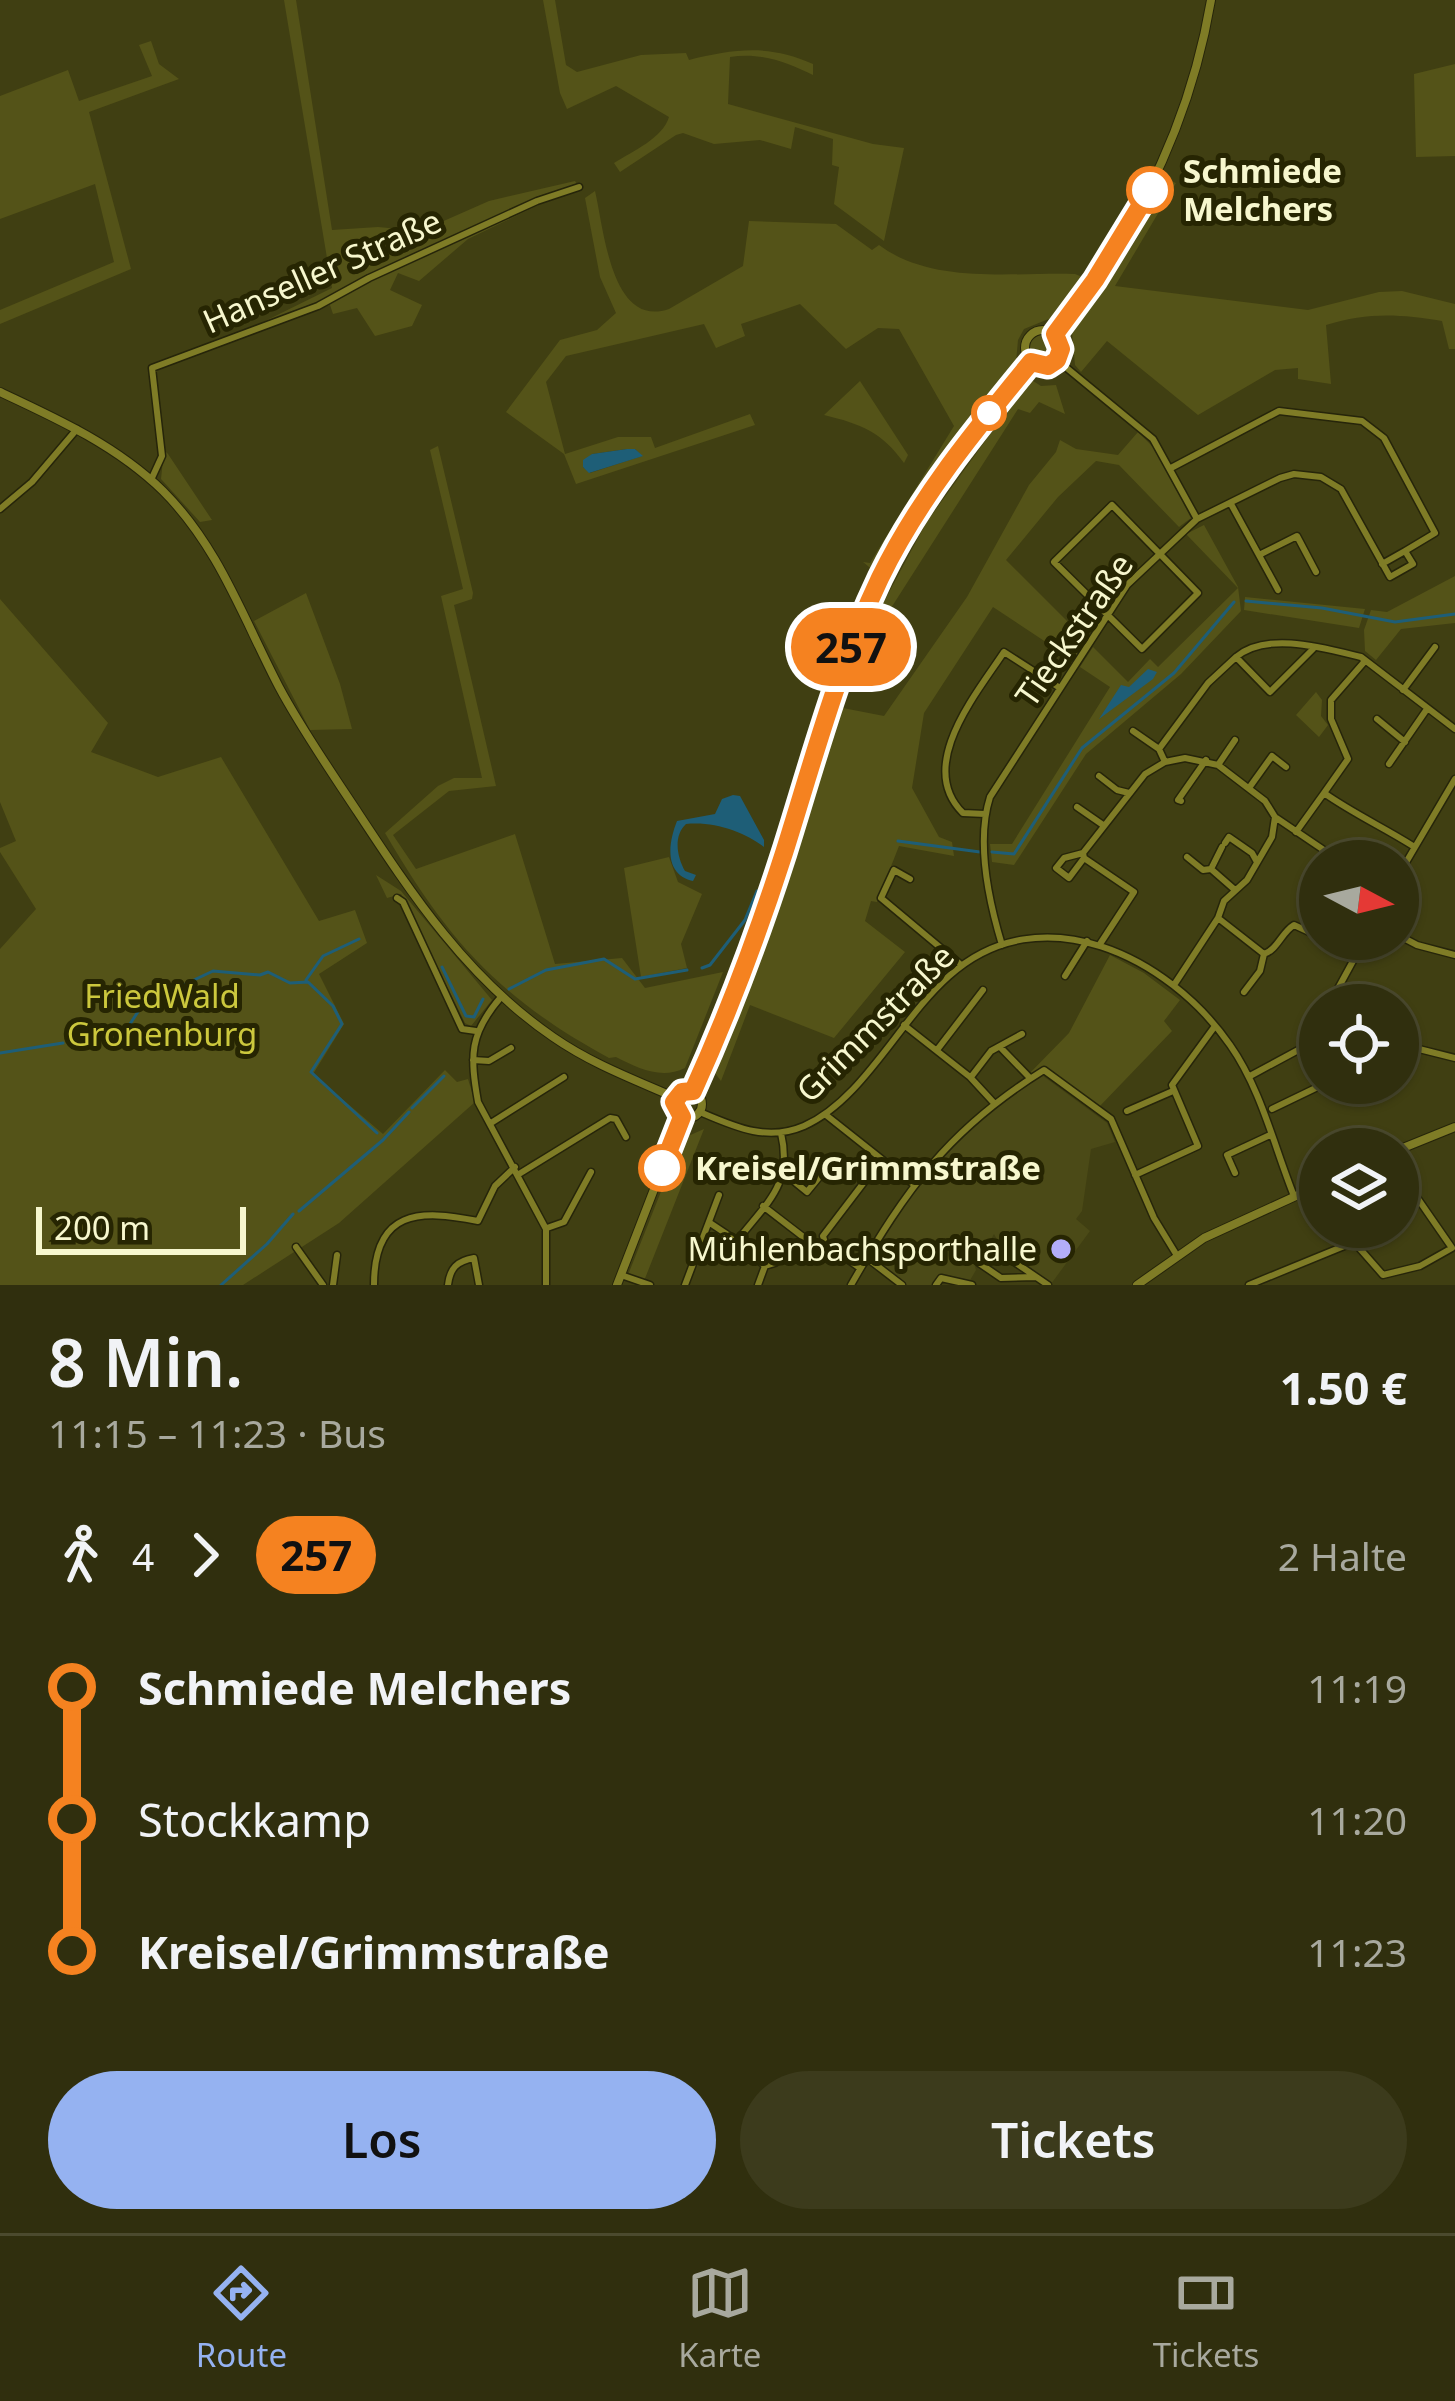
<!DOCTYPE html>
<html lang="de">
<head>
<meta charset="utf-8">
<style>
	:root { --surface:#302f0e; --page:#3c3b1c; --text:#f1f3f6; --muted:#a8a99e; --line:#4b4a2e; --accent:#95b2f1 }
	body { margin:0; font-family:"Noto Sans",sans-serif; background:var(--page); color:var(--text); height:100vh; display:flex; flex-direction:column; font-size:45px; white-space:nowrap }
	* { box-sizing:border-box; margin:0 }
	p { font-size:39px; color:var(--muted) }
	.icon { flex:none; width:66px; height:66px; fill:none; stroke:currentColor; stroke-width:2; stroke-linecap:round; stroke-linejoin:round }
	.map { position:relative; height:1285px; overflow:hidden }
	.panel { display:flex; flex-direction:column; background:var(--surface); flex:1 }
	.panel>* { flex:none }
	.badge { padding:0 24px; border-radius:39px; font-size:42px; line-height:78px }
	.needle { width:78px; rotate:97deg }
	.buttons { position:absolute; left:1299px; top:840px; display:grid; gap:24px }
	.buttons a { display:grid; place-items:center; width:120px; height:120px; border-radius:50%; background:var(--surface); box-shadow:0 3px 9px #0004,0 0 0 3px var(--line); font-size:60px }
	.scale { position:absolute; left:36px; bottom:30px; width:210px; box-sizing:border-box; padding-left:12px; border:6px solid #f7f7ce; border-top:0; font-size:33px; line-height:42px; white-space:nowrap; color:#f7f7ce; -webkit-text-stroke:9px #262502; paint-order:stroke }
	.map>.badge { position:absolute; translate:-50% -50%; box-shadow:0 0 0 6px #fff }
	.legs { display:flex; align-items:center; gap:18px; height:132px; padding:0 48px; font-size:39px }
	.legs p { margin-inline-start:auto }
	.summary { display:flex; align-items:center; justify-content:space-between; height:204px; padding:0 48px }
	h1 { font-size:66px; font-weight:600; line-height:90px }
	.action { display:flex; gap:24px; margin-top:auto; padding:24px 48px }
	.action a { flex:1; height:138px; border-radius:72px; background:var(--accent); color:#111; font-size:48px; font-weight:600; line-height:138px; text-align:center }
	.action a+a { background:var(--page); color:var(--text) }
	ul { padding:0 48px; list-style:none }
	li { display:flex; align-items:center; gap:42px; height:132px; font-size:45px }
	li i { display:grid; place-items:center; width:18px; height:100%; margin:0 15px; background:currentColor }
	li i::after { content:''; width:30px; height:30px; margin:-15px; border:9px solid; border-radius:50%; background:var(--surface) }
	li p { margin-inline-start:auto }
	li:first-child i { background:linear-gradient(#0000 50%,currentColor 0) }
	li:last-child i { background:linear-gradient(currentColor 50%,#0000 0) }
	.dock { display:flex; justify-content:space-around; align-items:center; height:168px; border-top:3px solid var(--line); background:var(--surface); font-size:33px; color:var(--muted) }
	.dock a { display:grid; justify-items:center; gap:6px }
	.dock .on { color:var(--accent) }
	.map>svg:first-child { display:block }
</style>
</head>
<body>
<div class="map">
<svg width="1455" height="1285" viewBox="0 0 1455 1285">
	<rect width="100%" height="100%" fill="#403f12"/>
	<path fill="#4b4a17" d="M1043,1076L1107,1123L1115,1142L1091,1149L1082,1211L1076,1219L1090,1231L1051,1284L1001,1247L994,1234L989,1243L981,1244L973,1260L976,1270L969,1282L940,1276L933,1285H906L871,1257L916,1186L951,1147L996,1106Z"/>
	<path fill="#545318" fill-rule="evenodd" d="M284,0H296L332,230L378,227L421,231L489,201L575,181L578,186L468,239L419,281L398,273L390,290L422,305L412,326L375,336L357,308L333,314L330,305L263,330L259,324L332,288Z
		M543,0H555L566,65L577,72L641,55L686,53L689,60C734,49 769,44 813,64V75C787,62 760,52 730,57L728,104L873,144L904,148L884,241L834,204L839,167L832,165L833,139L795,127L791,149L760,140L714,144L683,133L676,135L620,172L614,163C633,151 663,138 669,117L616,86L567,109L560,93Z
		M151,41L159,64L179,79L89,112L131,269L0,324V310L114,262L95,184L0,219V96L68,70L79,101L152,76L139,45Z
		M1455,64V156L1416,157L1414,74Z
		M1168,180L1176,183L1115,286L1308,310L1379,292L1402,291L1455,304V349H1449L1442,321C1400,314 1367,312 1326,325L1331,384L1298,379V368L1275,370L1198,415L1107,341L1081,372L1075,365L1072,332L1137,238Z
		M595,191C604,229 611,329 669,309L743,266L749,221L836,224L872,250L879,245C933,285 1011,272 1075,274L1085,278L1056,316L1024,329L1018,340L1016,362L949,453L874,571L863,562L870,563L954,426L899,329L878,328L846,349L800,304L741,324L745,336L716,348L704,324L566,356L546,382L565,454L618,437H651L655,448L750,414L755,425L576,484L564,454L506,412L560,340L597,330L616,313L600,277L585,198ZM627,449H635L642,456L590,473L583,467L592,454Z
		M1029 348a14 14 0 1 1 28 0a14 14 0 1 1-28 0Z
		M1030,379L1041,386L1056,385L1065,414L1039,402L1030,413L1018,409L877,630L870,628L926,523Z
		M860,381L908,455L904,463C882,432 861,424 824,415Z
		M1138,432L1154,448L1191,518L1179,527L1119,465L1096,461L1058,497L1006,560L1086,640L1073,660L993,607L924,713L912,788L939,837L952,842L954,856L899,846L877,902L871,901L865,921L905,952L834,1038L750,1005L721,1081L715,1073L718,1062L843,708L884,716L967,597L1029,485L1056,452L1060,440L1076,449L1118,455Z
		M438,446L473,593L472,599L454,605L496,786L449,791L393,835L416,869L515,834L555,964L622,958L645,988L723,972L685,1068C661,1080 638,1068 616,1057L609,1058C499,998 448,941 385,833L438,786L454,778H482L441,596L463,589L430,450Z
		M164,450L168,454L212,520L200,522L161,479Z
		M1204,525L1238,587L1241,611L1181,674L1086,754L1014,865L992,862L990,844H1012L1110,687L1080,667L1093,647L1128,682L1150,659L1158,667L1238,588L1186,534Z
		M1455,576V623L1401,629L1376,660L1365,651L1364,630L1371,610L1387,612Z
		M306,593L340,684L352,729L310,730L254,621Z
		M1245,597L1365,609L1359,628L1244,610Z
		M0,599L108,723L91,752L158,777L221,757L319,921L355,910L367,943L319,974L344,1024L313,1074L383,1134L445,1070L457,1082L468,1079L475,1102L339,1223L243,1285H0V949L36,909L0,852V848L16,841L0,802Z
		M1316,692L1322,700L1321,716L1328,725L1319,737L1296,715Z
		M669,857L678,882L702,894L681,944L687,968L641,977L624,868Z
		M376,875L401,891L492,1000L471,1026L465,1023L401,894L387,898Z
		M1110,955L1144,973L1180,1000L1164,1021L1172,1031L1099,1107L1047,1069L1035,1079L1029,1074L1069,1033Z
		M704,1129L644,1281L628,1275L677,1151L686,1137Z"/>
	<path fill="#1e5e77" d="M627,449H635L643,456L589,473L583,467V460L592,454Z
		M1148,669L1157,672L1153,679L1099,719L1121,685L1129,687Z
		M733,795L740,796L764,840V847C745,832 714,821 686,824C673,836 677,857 685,871L696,875L693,881C664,874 668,844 677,821L715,814L722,799Z"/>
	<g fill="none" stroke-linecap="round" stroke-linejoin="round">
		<path stroke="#1e5e77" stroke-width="3" d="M1246,601L1322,608L1395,622L1455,614
			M898,841L980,852
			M992,852L1014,854L1082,748L1174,673L1234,602
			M442,967L466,1016L474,1017L483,999
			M702,968L710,965L745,920L757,891
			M306,980L323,956L359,939
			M509,989L546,970L604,959L635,979L687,970
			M103,1033L128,1027L147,998L156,991L175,989L213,971L260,975L268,972L290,983L308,982L333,1006L342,1024L311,1072L377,1133
			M0,1053L63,1043
			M412,1108L444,1076
			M299,1211L383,1140L409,1112
			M221,1285L267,1244L293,1214"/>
		<g stroke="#26250a" stroke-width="9">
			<path id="minor" d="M1057,360L1153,439L1197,519
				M1171,468L1279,411L1362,421L1384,438L1435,533L1405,551
				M151,480L162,456L152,368L318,306L369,278L537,201L579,187
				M1231,504L1278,590
				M1112,505L1198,593L1142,649L1054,562Z
				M0,509L32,482L77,429
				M1259,555L1297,536L1316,572
				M1313,649L1270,692L1236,657C1267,631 1324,648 1361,657L1455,729
				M1365,661L1331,700V719L1348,759L1324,793C1354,814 1383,827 1413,846
				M1403,690L1435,647
				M1377,719L1405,742
				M1133,731L1159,749
				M1165,762L1159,749L1208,683L1236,657
				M1389,764L1427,709
				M1218,765L1235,740
				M1099,776L1117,790L1129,793
				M1249,788L1272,756L1286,767
				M1181,801L1178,800L1206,760
				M1077,807L1103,825
				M985,814L963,813C915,766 977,693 1004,652L1060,688
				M1296,832L1324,793
				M1225,843L1229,837L1252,853L1257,862
				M1222,847L1211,869L1235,890
				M1083,853L1064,858L1056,868L1069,878L1084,858
				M1187,857L1203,870L1211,869
				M1398,876L1455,779
				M910,879L894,870L881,898L960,964
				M397,898L403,902L462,1029L476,1031
				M1218,918L1264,954
				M1398,935L1417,945L1455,955
				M1323,939L1358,952
				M1100,944L1134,892L1084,858L1083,853L1145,774L1165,762L1185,758L1218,765L1265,801L1275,817L1340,861
				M1002,945C989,902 976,841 990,797L1127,585L1197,519L1280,478L1294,474L1321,477L1341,489L1390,577L1413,564L1405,551L1382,564
				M1065,976L1087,941
				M1174,985L1218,918L1224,901L1247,880L1272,837L1275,817
				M1244,992L1260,971L1264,954C1277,950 1282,932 1294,925L1320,937
				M501,997C469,1034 470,1056 478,1102L546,1229V1285
				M1329,1005L1365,939
				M904,1025L970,1077L993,1102
				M1311,1038L1320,1046
				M1000,1047L1030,1078
				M937,1050L983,990
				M1398,1056L1419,1049L1455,1058
				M473,1060L489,1061L511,1048
				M1250,1076L1302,1048L1320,1021
				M971,1077L991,1051L1022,1034
				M1272,1109L1326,1083
				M1127,1111L1173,1091
				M700,1112C735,1127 767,1142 804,1126C863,1100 900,1019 949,976C1041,893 1169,957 1230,1045C1261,1089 1274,1146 1294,1196
				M826,1115L913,1184
				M491,1123L564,1077
				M1235,1173L1227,1155L1270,1135
				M519,1174L610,1118L616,1119L626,1137
				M785,1174L807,1192L825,1170
				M1135,1175L1198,1146L1172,1085L1215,1026
				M763,1206L815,1246L825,1243L860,1268
				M710,1223L737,1241
				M547,1228L564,1222L591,1172
				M825,1243L823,1236L881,1160
				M296,1247L323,1285
				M867,1258L902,1285
				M765,1266L775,1263L780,1251
				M621,1275L650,1285
				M1036,1277L1001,1278L979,1263V1252L984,1247L994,1248L1048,1285
				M333,1285L337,1255
				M374,1285C374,1210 419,1209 478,1221L495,1186L515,1167
				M448,1285C450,1268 457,1261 474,1258L479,1285
				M685,1285L719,1195
				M758,1285L765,1266L737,1241C767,1202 793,1185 781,1133
				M851,1285C906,1189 949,1129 1044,1070L1111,1119L1154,1218L1176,1254
				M936,1285L941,1278L972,1285
				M1249,1285L1354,1242L1383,1275L1420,1266L1452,1248L1398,1170"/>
		</g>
		<g stroke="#26250a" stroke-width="10">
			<path id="tertiary" d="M1398,1150L1455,1127
				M1137,1285L1204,1238L1320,1185"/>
		</g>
		<g stroke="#26250a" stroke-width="10">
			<path id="secondary" d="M1025 348a18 18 0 1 1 36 0a18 18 0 1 1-36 0Z
				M1055,334C1134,236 1190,125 1211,0
				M0,392C58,419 117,446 163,491C219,547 243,618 279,687C302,730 330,770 357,811C413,896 467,978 553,1037C592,1064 633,1079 676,1098
				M674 1104a14 14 0 1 1 28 0a14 14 0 1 1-28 0Z
				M693,1091L747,960L846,660L879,580L939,479L1031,362
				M617,1285L682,1117"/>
		</g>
		<use href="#minor" stroke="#7f7c26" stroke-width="6"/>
		<use href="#tertiary" stroke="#7f7c26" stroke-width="8"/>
		<use href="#secondary" stroke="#7f7c26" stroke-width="8"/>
	</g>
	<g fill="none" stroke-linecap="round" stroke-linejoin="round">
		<g stroke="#fff" stroke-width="27">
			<path id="line-1" d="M662,1168L682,1117L674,1102L682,1092L693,1091C728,1014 758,934 784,853C813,761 838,666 880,578C919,498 975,430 1031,362L1048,366L1057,360L1061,349L1055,334L1095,280L1150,190"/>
		</g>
		<use href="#line-1" stroke="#f58220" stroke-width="18"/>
	</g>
	<g fill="#fff" stroke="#f58220" stroke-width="6">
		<circle cx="1150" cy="190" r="21"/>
		<circle cx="989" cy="413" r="15"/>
		<circle cx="662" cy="1168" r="21"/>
	</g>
	<circle fill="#b3adf9" stroke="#262502" stroke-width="4.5" cx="1061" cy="1249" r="12"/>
	<g text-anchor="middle" stroke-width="10" stroke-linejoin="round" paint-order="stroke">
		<g font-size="33" font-weight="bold" fill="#f7f7ce" stroke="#262502" text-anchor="start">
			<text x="1183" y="183">Schmiede<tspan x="1183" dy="38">Melchers</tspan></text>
			<text x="695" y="1180">Kreisel/Grimmstraße</text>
		</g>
		<g font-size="33" fill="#f7f7ce" stroke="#262502">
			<text transform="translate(322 271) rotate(-24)" y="12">Hanseller Straße</text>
			<text transform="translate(1074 630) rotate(-55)" y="12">Tieckstraße</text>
			<text transform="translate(875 1023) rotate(-45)" y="12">Grimmstraße</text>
		</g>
		<g font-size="33" fill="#ccc83d" stroke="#262502">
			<text x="162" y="1008">FriedWald<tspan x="162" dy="38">Gronenburg</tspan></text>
		</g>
		<g font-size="33" fill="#f7f7ce" stroke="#262502" text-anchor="end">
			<text x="1037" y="1261">Mühlenbachsporthalle</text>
		</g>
	</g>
</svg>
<div class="buttons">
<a><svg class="needle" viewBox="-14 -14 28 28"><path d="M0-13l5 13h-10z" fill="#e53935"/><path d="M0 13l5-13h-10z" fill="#a8a99e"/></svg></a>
<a><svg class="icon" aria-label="locate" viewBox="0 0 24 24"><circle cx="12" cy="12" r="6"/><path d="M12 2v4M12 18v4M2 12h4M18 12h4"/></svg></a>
<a><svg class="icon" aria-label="layers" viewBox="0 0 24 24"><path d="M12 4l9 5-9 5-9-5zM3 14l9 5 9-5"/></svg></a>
</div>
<div class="scale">200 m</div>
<b class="badge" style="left:851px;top:647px;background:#f58220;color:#111">257</b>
</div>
<section class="panel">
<div class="summary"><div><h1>8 Min.</h1><p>11:15 – 11:23 · Bus</p></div><b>1.50 €</b></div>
<div class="legs"><svg class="icon" aria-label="walk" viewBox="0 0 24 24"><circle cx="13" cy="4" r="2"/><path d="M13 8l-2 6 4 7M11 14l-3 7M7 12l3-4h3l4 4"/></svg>4<svg class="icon" aria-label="forward" viewBox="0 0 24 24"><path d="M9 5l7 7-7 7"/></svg><b class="badge" style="background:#f58220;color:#111">257</b><p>2 Halte</p></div>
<ul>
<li><i style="color:#f58220"></i><b>Schmiede Melchers</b><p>11:19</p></li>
<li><i style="color:#f58220"></i><span>Stockkamp</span><p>11:20</p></li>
<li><i style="color:#f58220"></i><b>Kreisel/Grimmstraße</b><p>11:23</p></li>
</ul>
<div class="action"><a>Los</a><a>Tickets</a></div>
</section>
<nav class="dock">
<a class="on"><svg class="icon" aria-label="directions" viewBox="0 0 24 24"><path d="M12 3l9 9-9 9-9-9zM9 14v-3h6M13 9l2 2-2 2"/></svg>Route</a>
<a><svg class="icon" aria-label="map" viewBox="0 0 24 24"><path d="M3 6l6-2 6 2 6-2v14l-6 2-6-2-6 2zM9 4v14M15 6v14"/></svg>Karte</a>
<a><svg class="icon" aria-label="tickets" viewBox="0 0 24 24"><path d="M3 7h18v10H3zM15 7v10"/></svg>Tickets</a>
</nav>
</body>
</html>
